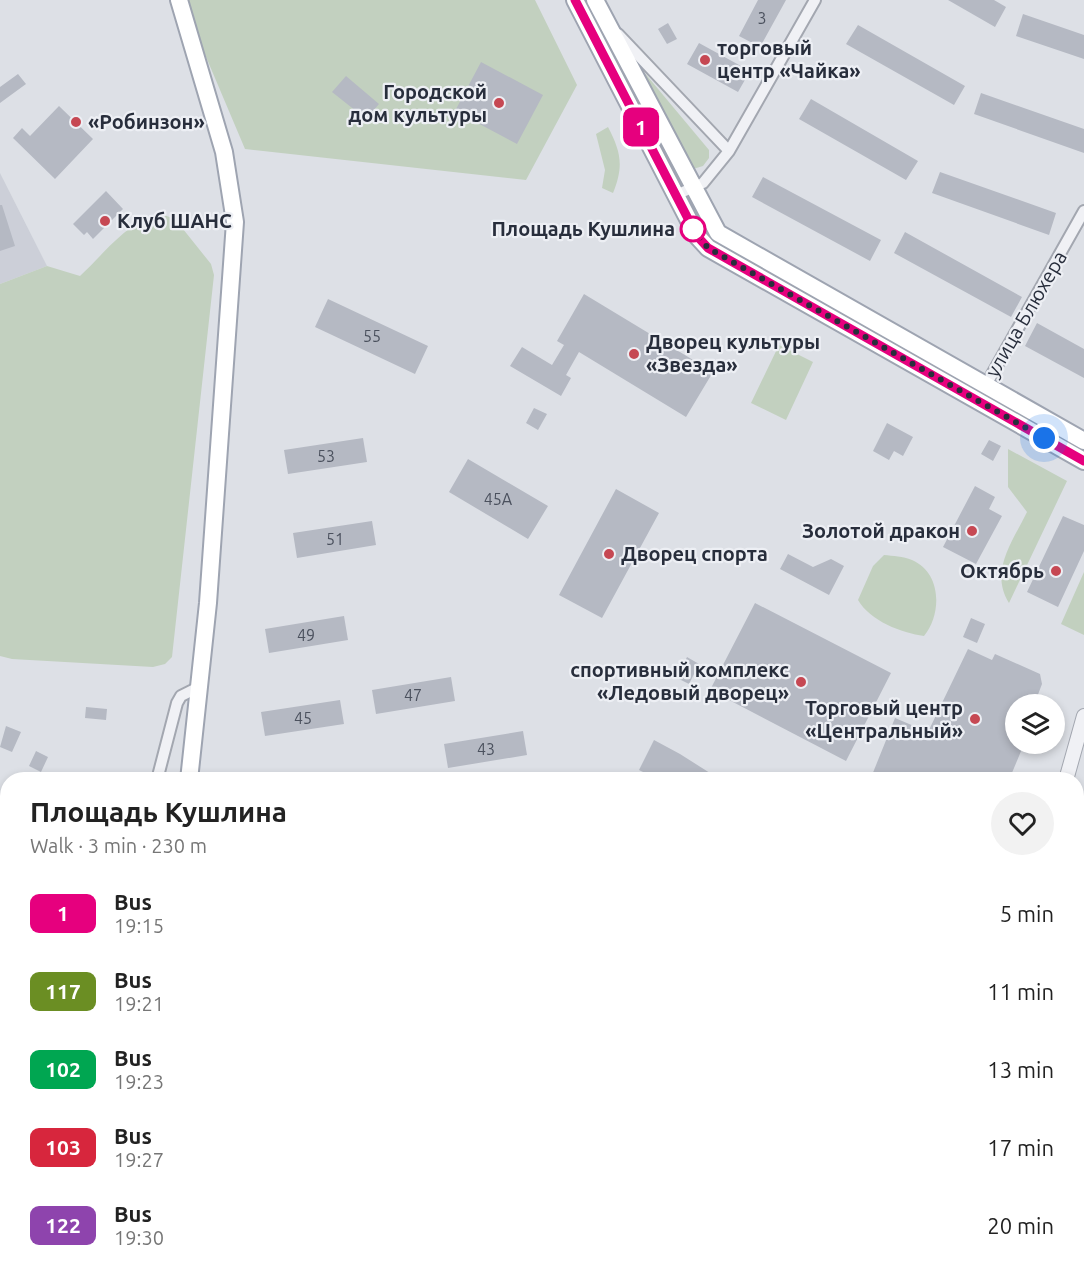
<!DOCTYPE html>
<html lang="en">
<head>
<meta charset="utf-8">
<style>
	:root { --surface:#fff; --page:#f2f2f2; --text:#222; --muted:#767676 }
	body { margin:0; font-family:Ubuntu,sans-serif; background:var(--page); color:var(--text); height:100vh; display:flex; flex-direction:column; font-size:22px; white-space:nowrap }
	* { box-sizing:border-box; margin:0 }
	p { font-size:20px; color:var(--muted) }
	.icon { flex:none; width:33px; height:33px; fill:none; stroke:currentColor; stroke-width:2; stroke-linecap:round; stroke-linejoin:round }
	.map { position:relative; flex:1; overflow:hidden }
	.panel { position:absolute; left:0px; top:772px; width:1084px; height:506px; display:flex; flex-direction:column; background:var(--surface); border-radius:24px 24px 0 0; box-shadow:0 3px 9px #0003 }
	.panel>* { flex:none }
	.badge { padding:0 12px; border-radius:9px; font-size:21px; line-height:39px }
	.tools { position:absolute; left:1005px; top:694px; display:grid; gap:12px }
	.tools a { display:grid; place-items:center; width:60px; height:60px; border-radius:50%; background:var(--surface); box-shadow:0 3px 9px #0003; font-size:30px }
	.you { position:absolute; width:30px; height:30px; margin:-15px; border:4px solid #fff; border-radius:50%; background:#1a73e8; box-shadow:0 0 0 9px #1a73e833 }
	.map>.badge { position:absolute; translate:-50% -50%; box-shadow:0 0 0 3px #fff }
	.round { display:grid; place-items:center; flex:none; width:63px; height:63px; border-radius:32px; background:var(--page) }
	.summary { display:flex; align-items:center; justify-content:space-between; height:102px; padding:0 30px }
	h1 { font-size:28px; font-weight:600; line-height:45px }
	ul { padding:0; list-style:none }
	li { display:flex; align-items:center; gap:18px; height:78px; padding:0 30px }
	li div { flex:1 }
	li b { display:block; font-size:22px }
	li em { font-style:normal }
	li .badge { min-width:66px; font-weight:700; text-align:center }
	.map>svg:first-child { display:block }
</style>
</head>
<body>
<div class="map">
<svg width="1084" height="1277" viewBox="0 0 1084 1277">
	<rect width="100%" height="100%" fill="#dde0e6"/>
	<path fill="#cccfd8" d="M0,173L47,266L0,284Z"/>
	<path fill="#c2d0bf" d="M188,0H535L577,85L526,180L245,149L201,45Z
		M638,65L709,150V158L703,166L693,169Z
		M608,127C621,152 624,166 613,193L602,188L605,170L596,134Z
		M161,214L175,219L211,264L214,275L172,657L165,664L153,667L12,659L0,656V284L47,266L80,276C104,254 128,220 161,214Z
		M779,345L813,362L786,420L751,403Z
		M1008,449L1067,481L1009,603C989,571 1013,541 1027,512L1008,487Z
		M884,555C893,556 903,556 912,560C942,573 942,614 924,636C902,633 870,621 858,600L873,566Z
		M1084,572V635L1061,624Z
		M1084,988V1143L1079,1153L1077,1152V1007Z"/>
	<path fill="#b5b9c3" d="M758,0H786L760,47L739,36Z
		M948,0H994L1006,7L995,27Z
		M1023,14L1084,35V59L1016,36Z
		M668,23L677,39L667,44L658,29Z
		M858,25L965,86L954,105L846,44Z
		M699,43L750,71L738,92L687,64Z
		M481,62L543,95L517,144L455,111Z
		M18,74L26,84L0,103V87Z
		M346,76L379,104L366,119L332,92Z
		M981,93L1084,129V153L974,114Z
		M811,99L918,161L906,180L799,119Z
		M59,106L93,139L55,179L13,138L22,128L30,136Z
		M940,172L1056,213L1049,235L932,193Z
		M763,177L881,240L870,261L752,197Z
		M106,191L123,209L93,239L87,232L84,235L73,224Z
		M0,205H2L15,246L0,251Z
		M905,232L1022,297L1011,317L894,253Z
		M584,294L713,372L686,417L579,352L566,375L571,378L561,396L510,366L522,347L552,365L564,345L557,341Z
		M328,299L428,346L415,374L315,327Z
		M1037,323L1084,349V378L1025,346Z
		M534,408L547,414L538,430L526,423Z
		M887,423L913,437L903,456L894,451L889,460L873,451Z
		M363,438L367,462L288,474L284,450Z
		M989,440L1001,446L993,461L981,454Z
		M468,459L548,506L528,539L449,492Z
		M975,486L995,497L989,509L1002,516L976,564L943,547Z
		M616,489L659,513L602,618L559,595Z
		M1063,516L1084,525V551L1058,607L1027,592Z
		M372,521L376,545L297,558L293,533Z
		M788,554L813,567L831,559L844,566L829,595L780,569Z
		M755,603L891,673L846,761L710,690Z
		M344,616L348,640L269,653L265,629Z
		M971,618L985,624L977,643L963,637Z
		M968,649L992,660L995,654L1040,674L1042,684L1034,705H1016V744H1024L1009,780H898L887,775L885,780H870L895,718L928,732Z
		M687,657L699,664L689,684L677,678Z
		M451,677L455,701L376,714L372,690Z
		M340,700L344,724L265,736L261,712Z
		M86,707L107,709L106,720L85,718Z
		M6,726L21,732L12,752L0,747Z
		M523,731L527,755L448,768L444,744Z
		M654,740L680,754L721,780H659L639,770Z
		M36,751L48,757L41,772L29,766Z"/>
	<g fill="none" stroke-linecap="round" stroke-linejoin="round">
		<g stroke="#a3a7b0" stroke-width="14">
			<path id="minor" d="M618,34L729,151
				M676,195L703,183L729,151L815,0
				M986,385L1084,211
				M157,780L177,703L181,696L199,687
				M0,836L8,837
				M0,899L8,877"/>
		</g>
		<g stroke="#a3a7b0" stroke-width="16">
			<path id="tertiary" d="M1066,780L1084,716
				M943,1277L944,1270"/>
		</g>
		<g stroke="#9ea4b1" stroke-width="20">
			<path id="primary" d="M179,0L224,152L235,222L208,603L189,780
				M575,0L697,236L708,248L1084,461
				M595,0L718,233L1084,441
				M132,1277L133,1270"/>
		</g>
		<use href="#minor" stroke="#f0f1f5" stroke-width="10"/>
		<use href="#tertiary" stroke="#f0f1f5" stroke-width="14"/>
		<use href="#primary" stroke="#fff" stroke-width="16"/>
	</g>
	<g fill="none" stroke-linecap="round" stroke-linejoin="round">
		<g stroke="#fff" stroke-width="14">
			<path id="line" d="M575,0L697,236L708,248L1084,461"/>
		</g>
		<use href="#line" stroke="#e6007e" stroke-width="9"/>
		<path stroke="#282e3c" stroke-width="6" stroke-dasharray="0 10.8" d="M693,229L708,248L1044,438"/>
	</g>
	<g fill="#c64853" stroke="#edeff4" stroke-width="2">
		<circle cx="705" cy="60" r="6"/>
		<circle cx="499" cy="103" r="6"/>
		<circle cx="76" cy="122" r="6"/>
		<circle cx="105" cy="221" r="6"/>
		<circle cx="634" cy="354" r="6"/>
		<circle cx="972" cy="531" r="6"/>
		<circle cx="609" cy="554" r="6"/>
		<circle cx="1056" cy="571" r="6"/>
		<circle cx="801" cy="682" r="6"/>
		<circle cx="975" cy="719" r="6"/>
	</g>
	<circle fill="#fff" stroke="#e6007e" stroke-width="3" cx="693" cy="229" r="12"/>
	<g text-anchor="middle" stroke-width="4.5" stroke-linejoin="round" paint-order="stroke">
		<g font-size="16" fill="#4b515e">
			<text x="762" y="24">3</text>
			<text x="372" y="342">55</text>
			<text x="326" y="462">53</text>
			<text x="498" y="505">45А</text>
			<text x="335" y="545">51</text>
			<text x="306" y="641">49</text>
			<text x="413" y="701">47</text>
			<text x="303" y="724">45</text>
			<text x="486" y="755">43</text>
		</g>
		<g font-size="20" font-weight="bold" fill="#282e3c" stroke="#edeff4" text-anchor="start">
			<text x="717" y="55">торговый<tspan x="717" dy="23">центр «Чайка»</tspan></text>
			<text x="487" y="99" text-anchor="end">Городской<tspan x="487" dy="23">дом культуры</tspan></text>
			<text x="88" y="129">«Робинзон»</text>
			<text x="117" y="228">Клуб ШАНС</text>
			<text x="646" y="349">Дворец культуры<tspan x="646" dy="23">«Звезда»</tspan></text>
			<text x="960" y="538" text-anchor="end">Золотой дракон</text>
			<text x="621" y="561">Дворец спорта</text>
			<text x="1044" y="578" text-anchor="end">Октябрь</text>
			<text x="789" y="677" text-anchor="end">спортивный комплекс<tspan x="789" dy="23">«Ледовый дворец»</tspan></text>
			<text x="963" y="715" text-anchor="end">Торговый центр<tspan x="963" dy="23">«Центральный»</tspan></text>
		</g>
		<g font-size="20" font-weight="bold" fill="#282e3c" stroke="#edeff4" text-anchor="end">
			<text x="675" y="236">Площадь Кушлина</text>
		</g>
		<g font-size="20" fill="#282e3c" stroke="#edeff4">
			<text transform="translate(1026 314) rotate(-60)" y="7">улица Блюхера</text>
		</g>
	</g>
</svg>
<div class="tools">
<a><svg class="icon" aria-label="layers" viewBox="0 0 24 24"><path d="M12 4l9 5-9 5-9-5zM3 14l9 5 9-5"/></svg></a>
</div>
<div class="you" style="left:1044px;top:438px"></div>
<b class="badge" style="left:641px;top:127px;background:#e6007e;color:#fff">1</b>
<section class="panel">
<div class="summary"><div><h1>Площадь Кушлина</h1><p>Walk · 3 min · 230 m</p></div><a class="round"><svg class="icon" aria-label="heart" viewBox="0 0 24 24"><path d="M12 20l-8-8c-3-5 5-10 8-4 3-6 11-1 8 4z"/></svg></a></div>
<ul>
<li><span class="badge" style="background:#e6007e;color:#fff">1</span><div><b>Bus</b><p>19:15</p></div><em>5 min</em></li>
<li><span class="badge" style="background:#6b8e23;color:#fff">117</span><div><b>Bus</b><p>19:21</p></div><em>11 min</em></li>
<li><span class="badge" style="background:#00a651;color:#fff">102</span><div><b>Bus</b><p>19:23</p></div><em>13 min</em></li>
<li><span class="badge" style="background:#d7263d;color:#fff">103</span><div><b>Bus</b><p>19:27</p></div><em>17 min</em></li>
<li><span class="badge" style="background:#8e44ad;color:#fff">122</span><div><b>Bus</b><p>19:30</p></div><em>20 min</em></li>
</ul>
</section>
</div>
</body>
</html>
